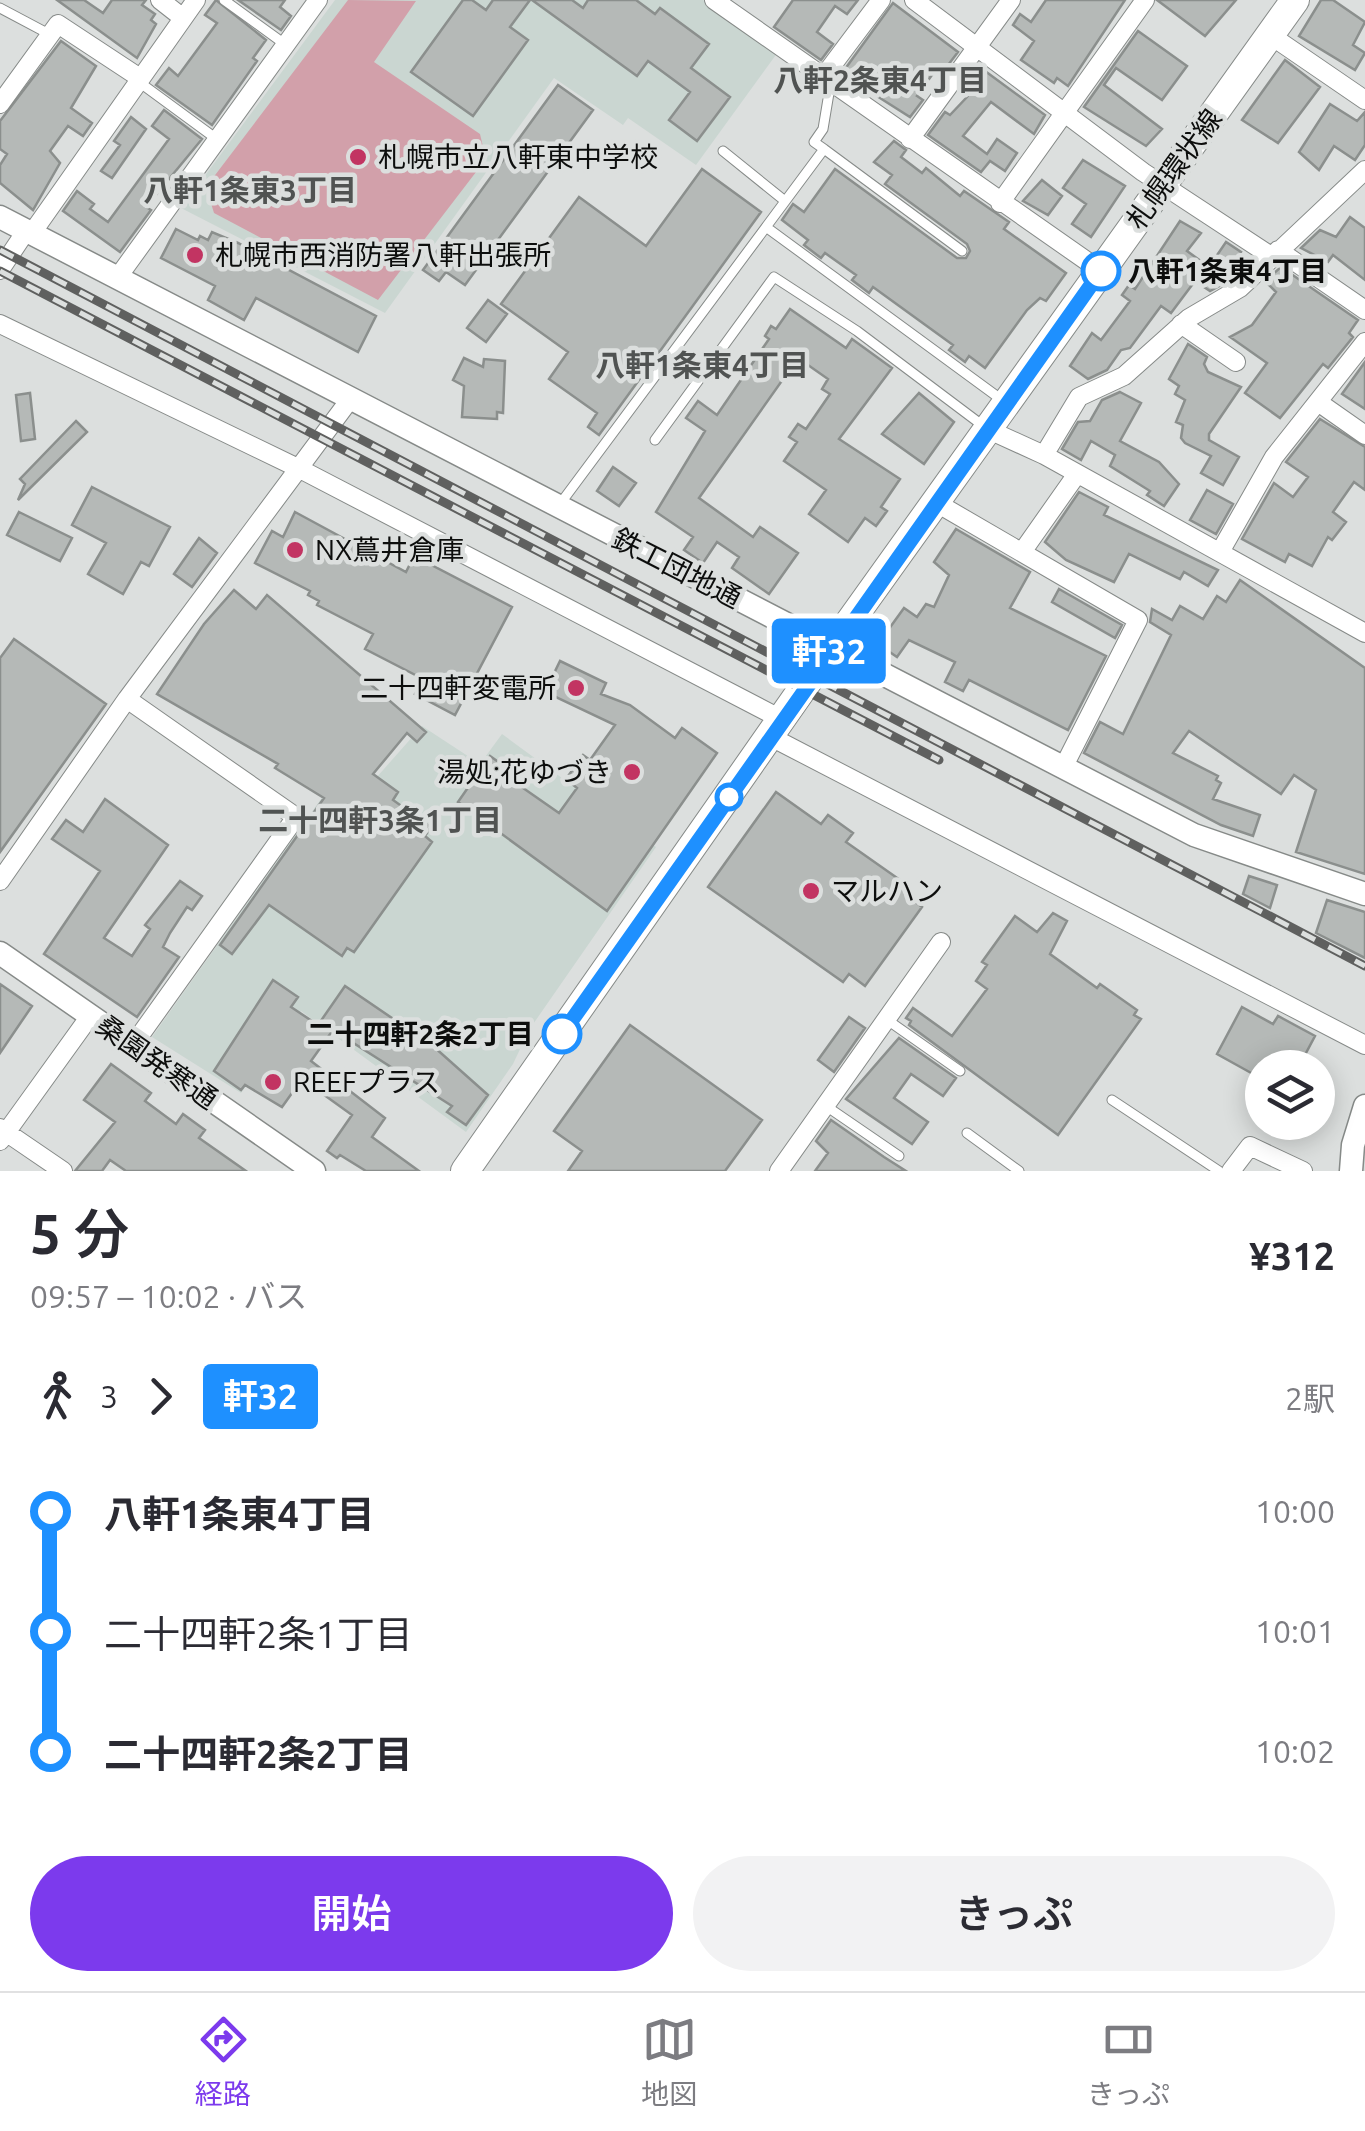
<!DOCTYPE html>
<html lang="ja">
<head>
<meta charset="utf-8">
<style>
	:root { --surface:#fff; --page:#f2f2f3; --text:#2b2b33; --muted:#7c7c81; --line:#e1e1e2; --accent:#7c3aed }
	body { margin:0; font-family:Ubuntu,"Noto Sans JP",sans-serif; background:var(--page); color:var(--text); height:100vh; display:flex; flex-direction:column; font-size:38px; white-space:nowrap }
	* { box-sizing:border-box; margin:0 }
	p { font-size:32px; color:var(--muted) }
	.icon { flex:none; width:55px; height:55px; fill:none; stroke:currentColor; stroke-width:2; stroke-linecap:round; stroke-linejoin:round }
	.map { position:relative; height:1171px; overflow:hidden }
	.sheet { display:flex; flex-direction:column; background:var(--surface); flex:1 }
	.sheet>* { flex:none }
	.badge { padding:0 20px; border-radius:8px; font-size:35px; line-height:65px }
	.fabs { position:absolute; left:1245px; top:1050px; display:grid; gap:20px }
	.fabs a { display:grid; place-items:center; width:90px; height:90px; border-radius:50%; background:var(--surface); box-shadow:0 5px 25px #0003; font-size:50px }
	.map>.badge { position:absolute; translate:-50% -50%; box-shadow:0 0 0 5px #fff }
	.legs { display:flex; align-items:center; gap:15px; height:110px; padding:0 30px; font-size:32px }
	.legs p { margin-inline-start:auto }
	.summary { display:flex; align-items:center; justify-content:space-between; height:170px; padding:0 30px }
	h1 { font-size:55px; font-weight:600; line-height:75px }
	.primary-button { display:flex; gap:20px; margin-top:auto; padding:20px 30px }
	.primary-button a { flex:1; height:115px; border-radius:60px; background:var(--accent); color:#fff; font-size:40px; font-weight:600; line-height:115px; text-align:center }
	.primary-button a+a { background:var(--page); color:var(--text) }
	ul { padding:0 30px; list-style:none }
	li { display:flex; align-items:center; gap:35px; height:120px; font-size:38px }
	li i { display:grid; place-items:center; width:15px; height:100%; margin:0 12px; background:currentColor }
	li i::after { content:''; width:25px; height:25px; margin:-12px; border:8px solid; border-radius:50%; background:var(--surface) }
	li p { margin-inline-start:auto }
	li:first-child i { background:linear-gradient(#0000 50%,currentColor 0) }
	li:last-child i { background:linear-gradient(currentColor 50%,#0000 0) }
	.dock { display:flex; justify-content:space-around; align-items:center; height:140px; border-top:2px solid var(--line); background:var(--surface); font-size:28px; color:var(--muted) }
	.dock a { display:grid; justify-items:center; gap:5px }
	.dock .current { color:var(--accent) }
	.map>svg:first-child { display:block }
</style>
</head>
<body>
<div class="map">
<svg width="1365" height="1171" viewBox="0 0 1365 1171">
	<rect width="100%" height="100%" fill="#dcdfde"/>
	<path fill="#cad6d1" d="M335,0H703L778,52L696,165L628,118L623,125L554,78L385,313L181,208Z
		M422,726L480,764L502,734L656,847L529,1030L513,1064L466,1132L301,1011L241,1093L152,1037L348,761L376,778Z"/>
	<path fill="#d2a0aa" d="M348,0L416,1L374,62L480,134L486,159L378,300L214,213L206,187Z"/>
	<path fill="#b5b9b7" stroke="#8b8f8d" stroke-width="2.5" d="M57,0H84L103,13L112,0H146L142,5L155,14L151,20L156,24L137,58Z
		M216,0L266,40L253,58L257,61L212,125L156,85L169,68L178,76L217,23L205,15Z
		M238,0H285L280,7L291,16L281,30Z
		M463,0H472L486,10L493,0H530L510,27L528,40L473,116L411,72Z
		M532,0H572L583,8L588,0H636L655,14L660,8L709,44L691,68L730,97L697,141L669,120L690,92L648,61L637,76Z
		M793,0H858L847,14L835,6L817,32L833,44L821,60L774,27Z
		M1046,0H1125L1068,86L1057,78L1054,83L1021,60L1034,41L1013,25L1020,14L1031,22Z
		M1157,0H1236L1205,36Z
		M1321,0H1333L1365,22L1353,45L1365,53L1355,70L1299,36Z
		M893,3L958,52L945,69L939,65L917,96L923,100L910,117L861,86L863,83L845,69Z
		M1138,31L1187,66L1162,100L1116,68L1104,85L1162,129L1146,146L1084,107Z
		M61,41L96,66L71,108L92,123L83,136L68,126L50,151L60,163L33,210L0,183V165L7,154L0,149V121Z
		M1285,60L1320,87L1278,143L1242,120Z
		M985,71L1045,115L1034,134L991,102L963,136L987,154L997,139L1017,153L1005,171L990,161L981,172L928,135L945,112L950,115L967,97Z
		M558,85L593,110L465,285L446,272L439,281L423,270Z
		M1330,104L1357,121L1365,112V145L1355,160L1334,146L1319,170L1299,152Z
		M164,110L202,139L146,207L151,210L120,252L63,211L77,191L94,204L90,209L108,222L169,139L152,126Z
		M131,117L146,129L112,178L101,171L120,145L114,141Z
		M894,141L906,150L901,157L922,173L926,168L960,196L964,191L1009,222L1004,229L1066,273L1046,301L1040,298L1027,310L985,368L969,356L965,362L949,350L953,345L873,287L869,293L852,280L856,275L825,253L821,258L804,245L808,240L782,220L793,204L804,212L835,169L957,258H966L970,251L967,244L885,184L892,175L874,162Z
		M1083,160L1125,186L1091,237L1072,224L1086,204L1063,188Z
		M702,169L761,212L599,435L588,427L597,413L549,379L568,352L501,304L579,197L646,246Z
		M1042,180L1062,196L1048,215L1023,201Z
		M1350,217L1365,228V280L1333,255L1328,262L1301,248L1320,230L1336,237Z
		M1180,221L1201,233L1187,251L1209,267L1226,242L1241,252L1221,285L1210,291L1195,281L1171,313L1161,306L1130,348L1121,350L1107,370L1088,379L1070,366L1092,333L1101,340L1130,301L1122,295L1129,285L1135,289Z
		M176,229L198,240L200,236L208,240L212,232L238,243L376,316L358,352L256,298L244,320L208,300L215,286L161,258Z
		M1281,267L1358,320L1349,333L1353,337L1328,368L1323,364L1280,418L1245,393L1267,363L1230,337L1252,325L1276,292L1265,281Z
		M488,300L507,314L486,342L467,328Z
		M790,309L846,348L852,339L892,368L839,439L900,479L881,507L887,511L876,526L865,518L848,542L809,514L826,490L784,461L797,442L789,437L798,424L806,429L830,394L822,389L828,379L798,358L699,498L753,537L760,527L798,553L769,594L732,568L739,557L717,542L703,563L684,550L693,537L656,512L705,431L686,418L698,401L717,415L769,339L765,336L771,326L776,329Z
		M1188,344L1207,357L1204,364L1208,372L1241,387L1209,434V440L1239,457L1223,485L1201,473L1211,456L1185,443L1181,438L1183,425L1176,422L1185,400L1175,394L1179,386L1169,379Z
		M464,358L483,367L484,359L505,361L503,413L497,412V419L462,417L464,386L453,380Z
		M1365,362V409L1342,394Z
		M1120,392L1141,403L1120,441L1159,462L1179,484L1164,506L1147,495L1150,491L1110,466L1115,455L1091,441L1081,460L1062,449L1078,422L1090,421L1102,400Z
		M30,393L35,439L21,441L16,395Z
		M919,393L954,422L924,464L882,434Z
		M1320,419L1365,447V490L1354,482L1333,512L1346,522L1332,540L1328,537L1312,566L1289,554L1285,562L1242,539L1274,483L1293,497L1308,477L1286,462Z
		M76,421L87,432L18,500L25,484L20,479Z
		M613,467L636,483L619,506L597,491Z
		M92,487L170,527L149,566L141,562L123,594L88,574L106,543L72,525Z
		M1207,490L1233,504L1216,534L1190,520Z
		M1079,492L1108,507L1104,515L1218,570L1208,586L1184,572L1180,579L1129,554L1114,582L1066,560L1045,542Z
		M19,512L72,538L60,561L7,535Z
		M295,512L406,572L414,556L512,607L455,715L415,694L423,679L365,649L373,634L317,605L319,601L308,595L310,591L255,563L272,531L283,537Z
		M956,529L1030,572L1010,608L1106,656L1068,730L969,680L963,691L945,682L955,662L909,640L897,657L878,644L904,608L917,617L926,604L934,607L949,575L934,562Z
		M199,538L217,553L192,587L174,574Z
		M1240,580L1365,668V874L1296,852L1316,790L1294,775L1281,794L1189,731L1173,753L1218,776L1216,780L1221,783L1213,799L1260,815L1253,836L1221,825L1084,753L1100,722L1123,734L1171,635L1150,622L1152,609L1172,620L1180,606L1203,619L1217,596L1226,602Z
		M1059,589L1122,625L1115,638L1052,602Z
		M234,590L256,609L267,595L426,732L417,742L407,733L373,774L398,792L393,800L431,827L425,836L432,842L354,952L347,948L342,956L269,905L232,954L220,945L324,798L275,768L278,764L157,694L204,624Z
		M14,639L106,704L0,852V658Z
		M560,661L606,683L601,694L630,705L675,738L682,728L717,753L607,911L458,802L490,756L507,768L503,774L559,813L577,788L566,779L583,755L590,760L615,725L545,692Z
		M776,792L821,824L828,815L853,833L846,842L910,887L905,894L922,907L865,986L849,974L843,982L708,887Z
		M105,799L168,845L104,938L132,956L150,929L145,925L180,881L202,896L192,910L187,907L170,933L163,947L179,957L137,1017L44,954L100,871L52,839L66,820L83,832Z
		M1249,876L1277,885L1270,908L1243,894Z
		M1327,900L1365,912V958L1316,933Z
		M1053,913L1067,921L1050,954L1097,988L1100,984L1137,1010L1134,1015L1141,1019L1058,1135L909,1025L911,1021L906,1018L913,1008L952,1036L987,989L976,981L987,965L982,962L1015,916L1037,932Z
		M273,980L298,997L291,1007L318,1025L345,986L433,1046L488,1095L466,1125L447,1112L452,1106L333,1030L311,1061L385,1118L372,1137L419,1171H366L340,1155L337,1158L327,1151L352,1115L302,1079L282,1107L245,1085L241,1090L214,1071Z
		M0,984L32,1006L0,1053Z
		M1242,1007L1273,1024L1278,1016L1315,1036L1298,1068H1262V1079L1217,1054Z
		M849,1017L865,1028L834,1072L818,1060Z
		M630,1025L762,1120L725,1171H568L582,1151L554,1131Z
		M899,1038L956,1078L943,1096L911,1074L894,1098L928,1122L912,1144L846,1099Z
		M111,1064L151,1093L145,1101L176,1124L183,1114L205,1130L199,1138L246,1171H126L110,1160L102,1171H75L115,1122L84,1100Z
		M831,1120L884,1157L906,1171H815L828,1153L816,1141Z"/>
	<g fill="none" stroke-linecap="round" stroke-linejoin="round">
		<g stroke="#868a88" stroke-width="11">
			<path id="service" d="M224,0L286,45
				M0,8L49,34
				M139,82L218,140
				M824,149L814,142L823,129L831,81
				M723,151L785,201
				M766,227L1002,400
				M655,440L774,277L857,331L986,428
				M560,504L824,149L962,251
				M886,1019L960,1071
				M1112,1100L1219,1171
				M826,1106L899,1156
				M967,1133L1019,1171"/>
		</g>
		<g stroke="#868a88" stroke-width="20">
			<path id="minor" d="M160,0L183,18
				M714,0L1101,271
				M914,0L1143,172L1271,256
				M1270,35L1365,100
				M824,76L881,0
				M0,104L58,24L140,78
				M910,139L1011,0
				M1000,203L1145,0
				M32,233L196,0
				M1278,250L1365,310
				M0,270L26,231
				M118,277L318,0
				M0,324L300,469L783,720
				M1181,324L1236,362
				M1318,402L1365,435
				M987,429L1044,455L1365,633
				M1044,455L1079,397L1124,376L1189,318L1240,288L1365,170
				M935,502L1138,620L1064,766
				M1022,552L1077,474
				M1220,552L1274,457L1365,342
				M127,699L296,817L133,1045
				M771,737L1365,1045
				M0,881L127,699L351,398
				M0,1128L63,1171
				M0,1141L90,1016
				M779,1171L941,942
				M1231,1171L1250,1146L1303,1171"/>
		</g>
		<g stroke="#868a88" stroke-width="25">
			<path id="tertiary" d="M0,217L1194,835L1365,894
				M0,953L314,1171
				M1351,1171L1353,1145L1365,1106"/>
		</g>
		<g stroke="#868a88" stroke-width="30">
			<path id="primary" d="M465,1171L831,648L1295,0"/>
		</g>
		<use href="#service" stroke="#fff" stroke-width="9"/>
		<use href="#minor" stroke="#fff" stroke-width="18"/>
		<use href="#tertiary" stroke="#fff" stroke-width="22"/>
		<use href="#primary" stroke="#fff" stroke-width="28"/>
		<g stroke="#5f605f" stroke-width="9">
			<path id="rail" d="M0,250L1365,966
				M0,271L939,760"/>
		</g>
		<use href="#rail" stroke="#dcdfde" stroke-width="5" stroke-dasharray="15" stroke-linecap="butt"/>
	</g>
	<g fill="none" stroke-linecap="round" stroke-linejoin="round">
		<g stroke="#fff" stroke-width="22">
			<path id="line-1" d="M562,1034L1101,271"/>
		</g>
		<use href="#line-1" stroke="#1e90ff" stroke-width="15"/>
	</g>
	<g fill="#c23462" stroke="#dcdfde" stroke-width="4">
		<circle cx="358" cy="157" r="10"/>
		<circle cx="195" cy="255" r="10"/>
		<circle cx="295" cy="550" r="10"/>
		<circle cx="576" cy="688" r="10"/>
		<circle cx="632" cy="772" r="10"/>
		<circle cx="811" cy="891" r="10"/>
		<circle cx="273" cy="1082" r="10"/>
	</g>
	<g fill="#fff" stroke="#1e90ff" stroke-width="5">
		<circle cx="1101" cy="271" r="18"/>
		<circle cx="729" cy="797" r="12"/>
		<circle cx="562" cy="1034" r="18"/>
	</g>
	<g text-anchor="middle" stroke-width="9" stroke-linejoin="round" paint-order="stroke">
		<g font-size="28" fill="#0d0e0d" stroke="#dcdfde" text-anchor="start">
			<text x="378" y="167">札幌市立八軒東中学校</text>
			<text x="215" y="265">札幌市西消防署八軒出張所</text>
			<text x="315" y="560">NX蔦井倉庫</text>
			<text x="556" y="698" text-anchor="end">二十四軒変電所</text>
			<text x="612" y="782" text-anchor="end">湯処;花ゆづき</text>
			<text x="831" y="901">マルハン</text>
			<text x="293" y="1092">REEFプラス</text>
		</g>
		<g font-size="28" fill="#0d0e0d" stroke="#dcdfde">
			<text transform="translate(1174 169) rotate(-54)" y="10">札幌環状線</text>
			<text transform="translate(677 568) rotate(27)" y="10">鉄工団地通</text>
			<text transform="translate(157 1062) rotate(35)" y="10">桑園発寒通</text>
		</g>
		<g font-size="28" font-weight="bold" fill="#0d0e0d" stroke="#dcdfde" text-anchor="start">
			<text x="1128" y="281">八軒1条東4丁目</text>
			<text x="534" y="1044" text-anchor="end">二十四軒2条2丁目</text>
		</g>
		<g font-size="30" font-weight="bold" fill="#505352" stroke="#dcdfde">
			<text x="880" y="91">八軒2条東4丁目</text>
			<text x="250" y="201">八軒1条東3丁目</text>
			<text x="702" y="376">八軒1条東4丁目</text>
			<text x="380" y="831">二十四軒3条1丁目</text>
		</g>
	</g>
</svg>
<div class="fabs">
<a><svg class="icon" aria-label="layers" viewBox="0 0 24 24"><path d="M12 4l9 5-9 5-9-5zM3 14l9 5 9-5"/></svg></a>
</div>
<b class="badge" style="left:829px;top:651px;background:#1e90ff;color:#fff">軒32</b>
</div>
<section class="sheet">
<div class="summary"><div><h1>5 分</h1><p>09:57 – 10:02 · バス</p></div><b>¥312</b></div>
<div class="legs"><svg class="icon" aria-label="walk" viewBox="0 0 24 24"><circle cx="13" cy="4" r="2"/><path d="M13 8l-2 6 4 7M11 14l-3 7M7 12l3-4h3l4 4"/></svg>3<svg class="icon" aria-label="forward" viewBox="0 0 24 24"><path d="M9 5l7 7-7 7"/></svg><b class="badge" style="background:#1e90ff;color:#fff">軒32</b><p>2駅</p></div>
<ul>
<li><i style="color:#1e90ff"></i><b>八軒1条東4丁目</b><p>10:00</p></li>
<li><i style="color:#1e90ff"></i><span>二十四軒2条1丁目</span><p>10:01</p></li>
<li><i style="color:#1e90ff"></i><b>二十四軒2条2丁目</b><p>10:02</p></li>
</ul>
<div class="primary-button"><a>開始</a><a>きっぷ</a></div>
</section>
<nav class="dock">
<a class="current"><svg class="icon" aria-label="directions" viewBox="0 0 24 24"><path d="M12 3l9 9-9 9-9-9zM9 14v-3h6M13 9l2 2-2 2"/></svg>経路</a>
<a><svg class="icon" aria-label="map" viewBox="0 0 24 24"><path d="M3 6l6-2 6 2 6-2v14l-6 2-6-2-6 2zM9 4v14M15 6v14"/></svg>地図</a>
<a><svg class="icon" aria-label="tickets" viewBox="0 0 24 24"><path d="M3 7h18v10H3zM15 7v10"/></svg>きっぷ</a>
</nav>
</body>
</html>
